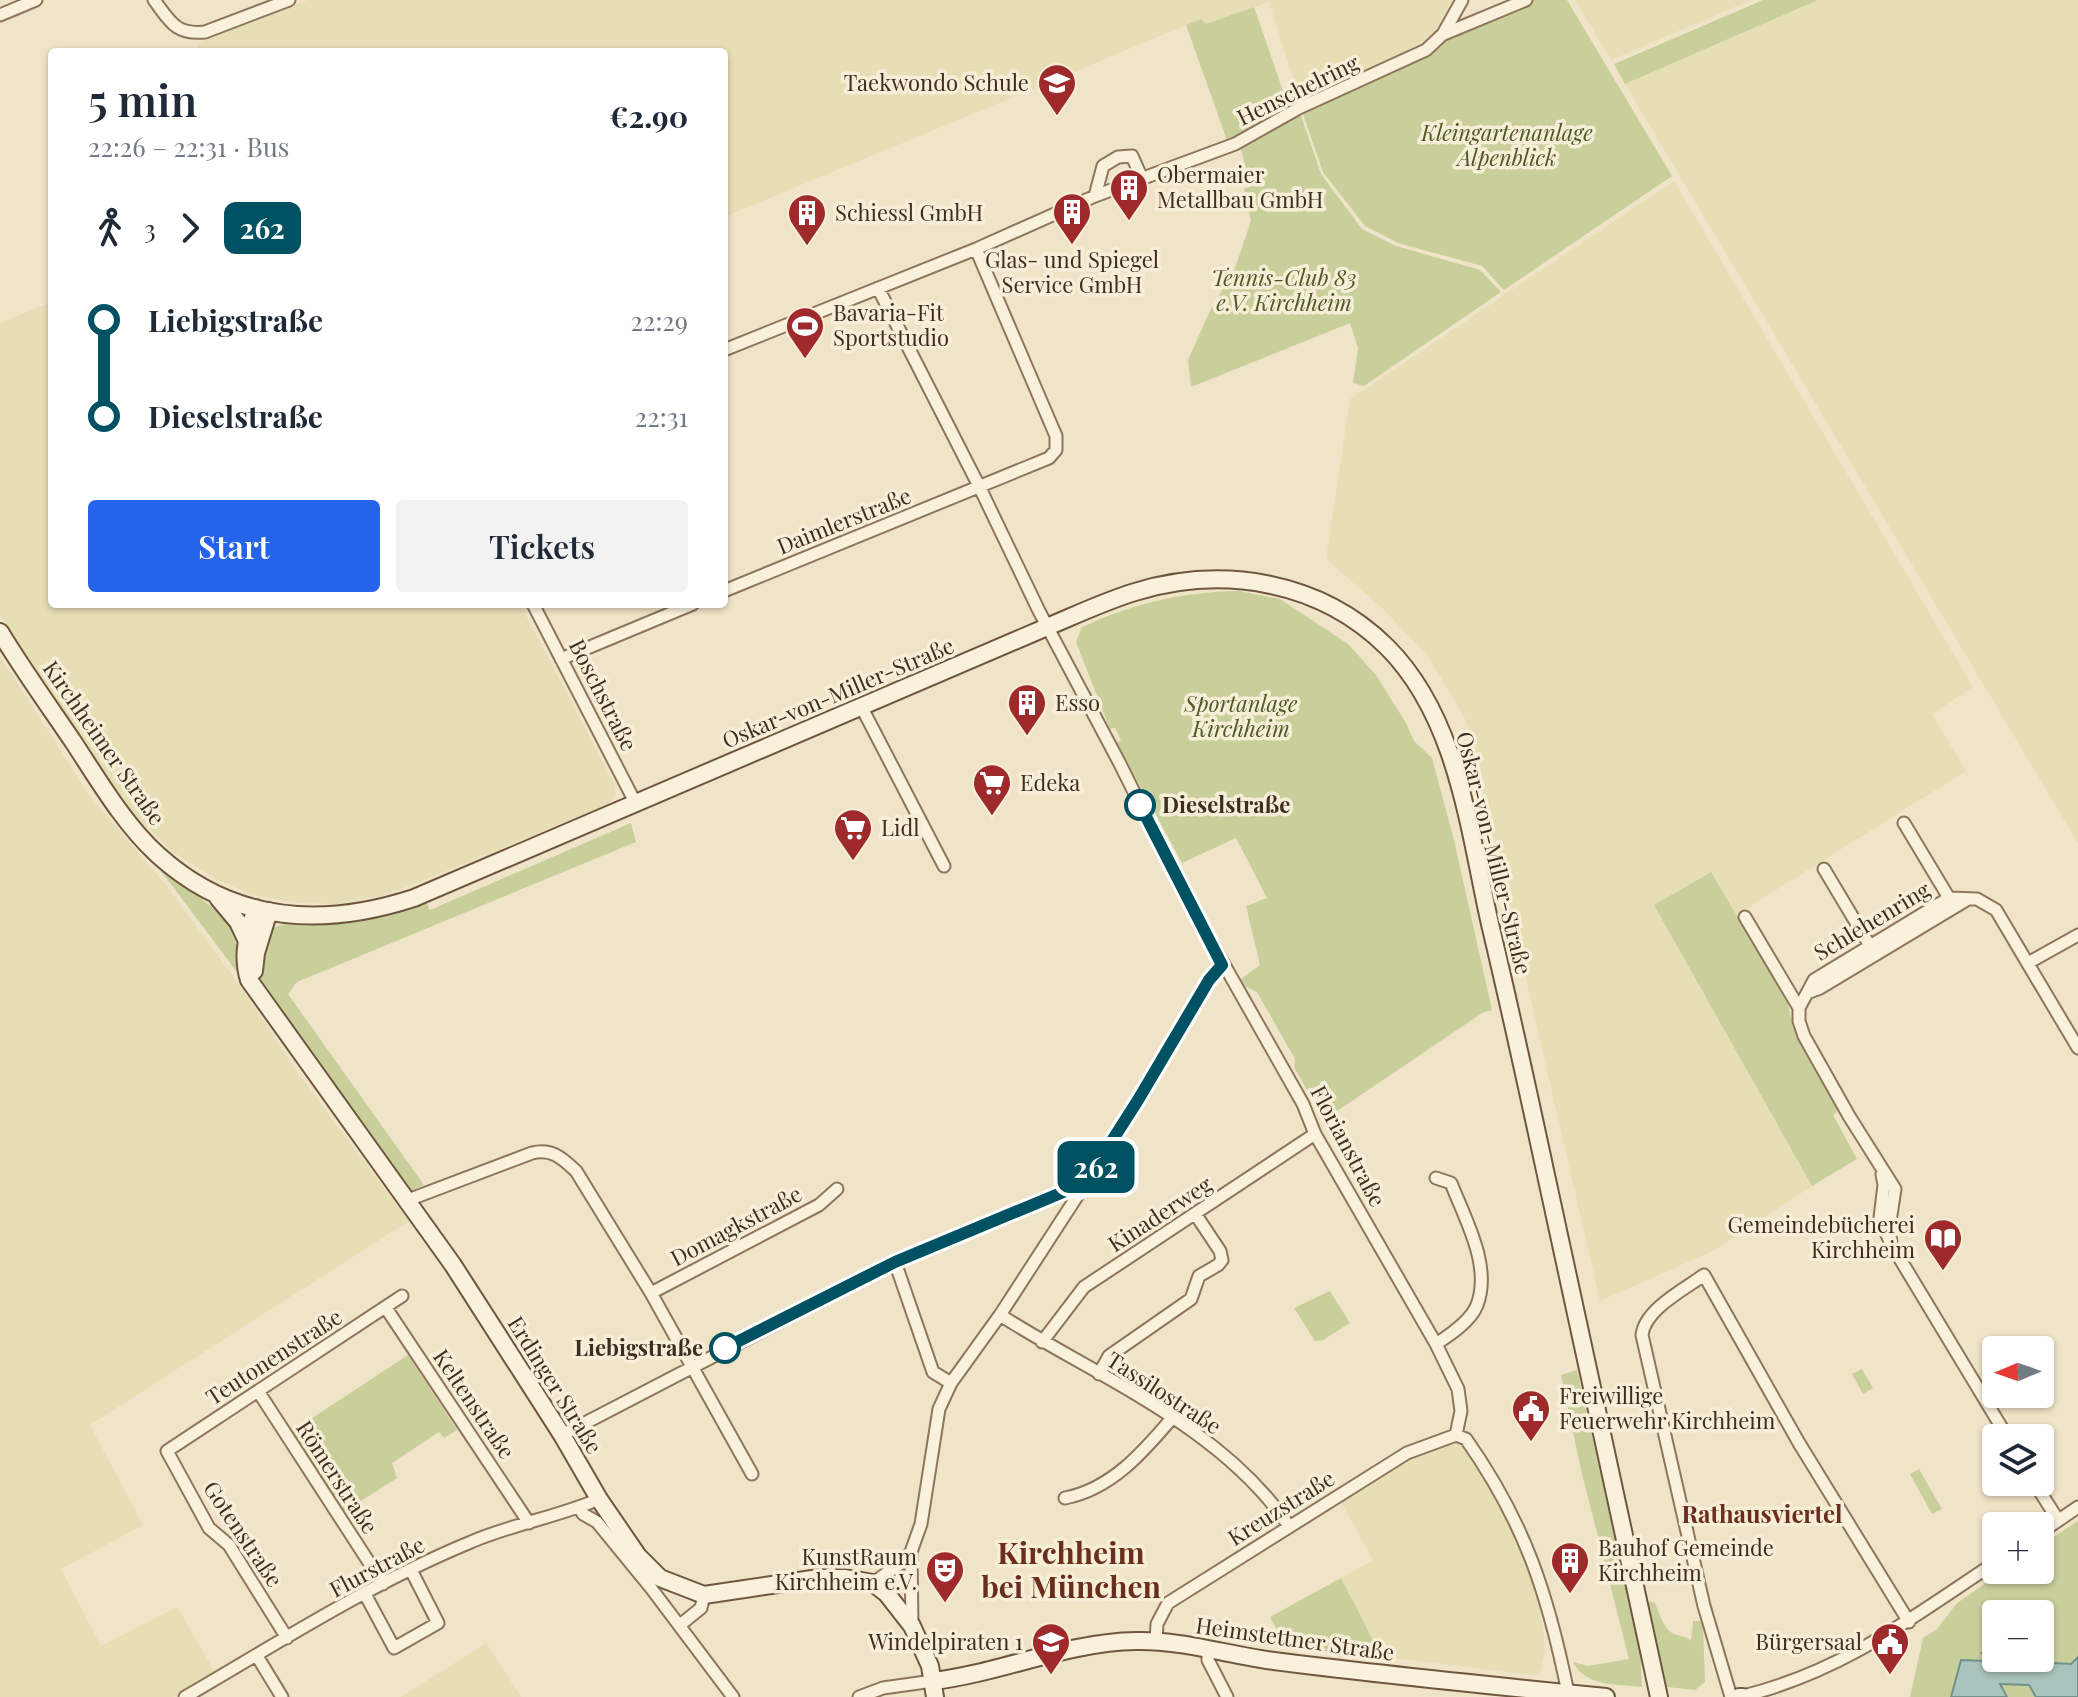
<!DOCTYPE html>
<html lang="en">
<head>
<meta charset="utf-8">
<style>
	:root { --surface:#fff; --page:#f2f2f3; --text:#1f2937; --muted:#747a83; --accent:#2563eb }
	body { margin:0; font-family:"Playfair Display",serif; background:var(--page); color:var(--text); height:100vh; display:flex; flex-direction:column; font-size:30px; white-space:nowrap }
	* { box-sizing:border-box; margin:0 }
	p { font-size:26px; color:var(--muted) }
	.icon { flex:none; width:44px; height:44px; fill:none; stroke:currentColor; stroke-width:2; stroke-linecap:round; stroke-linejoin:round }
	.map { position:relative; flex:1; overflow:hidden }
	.drawer { position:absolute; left:48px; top:48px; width:680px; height:560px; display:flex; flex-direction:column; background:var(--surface); border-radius:8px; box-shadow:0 2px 6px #0004 }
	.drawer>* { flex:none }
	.badge { padding:0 16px; border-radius:12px; font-size:28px; line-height:52px }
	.needle { width:52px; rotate:268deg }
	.controls { position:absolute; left:1982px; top:1336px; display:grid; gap:16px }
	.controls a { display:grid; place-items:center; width:72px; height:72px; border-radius:8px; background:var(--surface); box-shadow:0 2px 6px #0004; font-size:40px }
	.map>.badge { position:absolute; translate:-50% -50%; box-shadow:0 0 0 4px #fff }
	.legs { display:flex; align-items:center; gap:12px; height:88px; padding:0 40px; font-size:26px }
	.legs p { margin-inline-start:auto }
	.overview { display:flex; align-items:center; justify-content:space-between; height:136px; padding:0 40px }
	h1 { font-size:44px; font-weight:600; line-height:60px }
	.button { display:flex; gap:16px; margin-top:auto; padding:16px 40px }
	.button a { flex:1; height:92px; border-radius:8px; background:var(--accent); color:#fff; font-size:32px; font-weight:600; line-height:92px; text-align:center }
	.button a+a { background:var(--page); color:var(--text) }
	ul { padding:0 40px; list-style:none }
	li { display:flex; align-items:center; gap:28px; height:96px; font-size:30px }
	li i { display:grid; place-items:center; width:12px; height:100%; margin:0 10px; background:currentColor }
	li i::after { content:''; width:20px; height:20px; margin:-10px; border:6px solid; border-radius:50%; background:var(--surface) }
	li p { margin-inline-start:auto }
	li:first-child i { background:linear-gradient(#0000 50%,currentColor 0) }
	li:last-child i { background:linear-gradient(currentColor 50%,#0000 0) }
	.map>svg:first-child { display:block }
</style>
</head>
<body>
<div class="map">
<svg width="2078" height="1697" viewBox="0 0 2078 1697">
	<rect width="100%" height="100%" fill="#f0e4c8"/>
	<path fill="#e6deb5" d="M308,0H1452L1433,35L1421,44L1300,101L1269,2L1205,24L1201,19L724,217V52H200L197,46L208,38Z
		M1575,0H1751L1611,60Z
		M1818,0H2078V843L1625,84Z
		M1674,181L1973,687L1932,714L1966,771L1736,915L1710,872L1654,905L1812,1186L1713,1251L1600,1301L1467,722L1428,656L1383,609L1326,559L1350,399Z
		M52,302V604H520L614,783L615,797L606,805L415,884L380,896L338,904L299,903L253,895L217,880L171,851L136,816L102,771L0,615V323Z
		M0,656L89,795L166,885L241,987L300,1076L409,1221L90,1425L143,1525L61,1569L101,1646L177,1607L216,1674L173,1697H0Z
		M1448,1440L1461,1445L1469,1454L1503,1510L1525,1560L1538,1599L1544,1637L1545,1652L1540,1672L1534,1675L1385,1657L1380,1654L1341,1578L1373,1560L1340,1500L1427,1449Z
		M486,1643L521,1697H401Z"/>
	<path fill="#c9cf9b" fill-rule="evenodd" d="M1534,0H1567L1672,176L1504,290L1482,266L1398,243L1365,226L1323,172L1302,111L1406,67L1441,47L1443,38Z
		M1763,0H1818L1625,84L1614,64Z
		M1254,7L1292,117L1300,113L1321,174L1362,229L1396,246L1480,270L1501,292L1364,386L1353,383L1358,348L1350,323L1191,387L1188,360L1209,313L1235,268L1251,221L1244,189L1251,186L1240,146L1228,143L1186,25L1201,19L1206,24Z
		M1239,591L1280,599L1348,644L1376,675L1406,723L1414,741L1432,758L1454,840L1492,1010L1482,1013L1324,1120L1294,1067L1295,1059L1257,992L1245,986L1241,979L1260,965L1246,906L1267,898L1236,838L1182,863L1117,743L1121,740L1115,728L1110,729L1076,642L1082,627C1135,603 1181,592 1239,591Z
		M631,823L636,842L297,982L288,994L424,1185L408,1192L383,1162L262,984H258V974L270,931C284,919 303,926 319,925C357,923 390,915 426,902L430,910Z
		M157,862L232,924L243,980L161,871Z
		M1711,872L1787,1001L1792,1022L1839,1110L1833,1115L1857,1159L1812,1186L1654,905Z
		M1330,1291L1350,1323L1323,1340L1315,1341L1294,1308Z
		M408,1355L457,1430L444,1438L439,1432L392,1463L397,1478L342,1513L291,1432Z
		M1862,1369L1873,1388L1863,1394L1852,1374Z
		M1577,1370L1640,1648L1642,1687C1618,1684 1585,1687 1573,1662L1588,1666L1629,1659L1581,1470L1561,1375Z
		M1919,1469L1942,1509L1932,1514L1910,1474Z
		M2078,1521V1697H1910L1923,1638L1937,1629L1957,1603L2005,1570H2040V1546ZM1996,1614H2040V1658H1996Z
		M1341,1578L1380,1654L1287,1649L1270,1617Z
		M1650,1601L1655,1603C1659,1613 1663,1627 1672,1633C1679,1637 1684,1635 1691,1641L1693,1621H1700L1703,1626L1705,1682L1695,1690L1667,1687L1645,1609Z"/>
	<path fill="#a9c4bc" stroke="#6f938a" stroke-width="2" d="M1982,1653H1996V1658H2033L2035,1662L2071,1664L2078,1657V1697H2036L2029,1685L2000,1684L2007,1697H1951L1961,1660L1986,1661Z"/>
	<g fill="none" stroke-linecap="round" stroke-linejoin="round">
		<g stroke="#8d765c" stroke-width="15">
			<path id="street" d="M154,0C170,21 175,35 205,32L289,0
				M0,15L36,0
				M1444,34L1526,0
				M1095,196L1103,166L1118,157L1132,156L1140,174L1138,180
				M878,288L980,488L1039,611L1119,762L1192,908L1303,1104L1315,1134L1436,1344L1458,1389L1461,1411L1456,1435L1466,1439C1525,1523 1548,1594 1568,1693
				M724,350L976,249L1095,196L1235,144L1299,108L1426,50L1443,34L1462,0
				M724,591L1049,458L1056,450V436L976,249
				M533,604L636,804
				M561,659L693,604
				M862,708L944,866
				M1904,823L1949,898
				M1824,869L1870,946
				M1745,917L1799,1008
				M2028,963L2078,935
				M1807,993L1820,988L1968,899
				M1882,1174L1884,1185L1880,1218L1891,1244L2008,1438
				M1436,1178L1451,1183C1465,1219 1492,1266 1477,1305C1471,1321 1450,1335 1436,1344
				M408,1200L532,1153C552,1148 562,1158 576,1171L651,1293L752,1474
				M1891,1244L1889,1228L1895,1189L1849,1116L1804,1036L1799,1021V1008L1814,980L1949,898L1977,899L1996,910L2078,1048
				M895,1262L933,1372L951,1383
				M651,1293L819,1205L837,1189
				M386,1308L529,1523
				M1000,1315C1099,1378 1221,1426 1289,1526
				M1042,1342L1084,1287L1315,1134
				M1099,1374L1109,1356L1191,1299L1199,1276L1218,1265L1222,1260L1220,1251L1196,1215
				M258,1391L383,1584
				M562,1435L895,1262L1073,1188L1080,1191
				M2034,1482L2058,1520
				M1065,1498C1112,1489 1144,1451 1173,1417
				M580,1508L583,1514L597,1522L651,1588L733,1697
				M2040,1533L2078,1507
				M911,1552L912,1626
				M873,1583L901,1563L911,1552L921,1524L939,1409L951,1383L1000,1315L1111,1144L1209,980L1222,965
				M365,1594L394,1648L438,1623L411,1570
				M680,1625L701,1608L704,1595
				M287,1638L229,1545L209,1528L167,1451L402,1296
				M1156,1641L1157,1624L1168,1603L1407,1453L1456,1435
				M1208,1650V1660L1227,1697
				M257,1656L282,1697
				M1743,1696C1844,1671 1911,1618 1996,1562
				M185,1697C278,1643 371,1583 471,1542C512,1524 558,1517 599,1499
				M859,1697L883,1688L933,1681
				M1731,1697L1704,1606L1642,1335C1645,1309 1685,1289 1704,1275L1799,1443L1909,1622"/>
		</g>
		<g stroke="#6f573f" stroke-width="20">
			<path id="secondary" d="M0,632C23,670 49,706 74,743C99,781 124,824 158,855C233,923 322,928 414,898L1047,627C1076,615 1105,601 1135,592C1223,565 1320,581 1387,647C1458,718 1469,831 1490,924C1510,1008 1528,1091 1546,1175C1583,1349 1621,1523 1659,1697
				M218,898L238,922L246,939
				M256,908C248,933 241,954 249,980L453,1265L562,1435L599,1499L638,1556L660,1578L704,1595L819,1578H844L873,1583L887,1594L912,1626L930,1666L935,1697
				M254,971L256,953L269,911
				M933,1681C1001,1673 1067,1642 1136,1641C1182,1640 1228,1655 1274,1661C1384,1675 1495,1686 1606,1697
				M1739,1697H1743"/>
		</g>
		<use href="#street" stroke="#faf1dc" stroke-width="11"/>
		<use href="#secondary" stroke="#faf1dc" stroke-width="16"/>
	</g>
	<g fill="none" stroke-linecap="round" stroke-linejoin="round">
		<g stroke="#fff" stroke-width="18">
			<path id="line-1" d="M725,1348L895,1262L1073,1188L1080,1191L1138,1100L1209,980L1222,965L1140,805"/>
		</g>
		<use href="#line-1" stroke="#005262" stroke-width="12"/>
	</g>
	<defs>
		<g id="school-pin" transform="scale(2)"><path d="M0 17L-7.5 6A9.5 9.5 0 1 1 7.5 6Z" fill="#9e2a2b" stroke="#f7eed8"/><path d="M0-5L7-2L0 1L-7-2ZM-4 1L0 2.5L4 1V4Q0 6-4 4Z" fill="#fff"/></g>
		<g id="building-pin" transform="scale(2)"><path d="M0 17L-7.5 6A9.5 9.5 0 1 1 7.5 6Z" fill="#9e2a2b" stroke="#f7eed8"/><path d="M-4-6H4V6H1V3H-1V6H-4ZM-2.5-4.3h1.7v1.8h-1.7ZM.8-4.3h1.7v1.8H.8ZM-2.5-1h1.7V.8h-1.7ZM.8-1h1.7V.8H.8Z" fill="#fff"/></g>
		<g id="stadium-pin" transform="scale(2)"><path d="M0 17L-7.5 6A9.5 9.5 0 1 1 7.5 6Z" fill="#9e2a2b" stroke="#f7eed8"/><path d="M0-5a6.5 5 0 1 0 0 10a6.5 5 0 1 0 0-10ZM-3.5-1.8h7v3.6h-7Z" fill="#fff"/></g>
		<g id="supermarket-pin" transform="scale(2)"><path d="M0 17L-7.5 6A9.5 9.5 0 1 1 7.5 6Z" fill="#9e2a2b" stroke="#f7eed8"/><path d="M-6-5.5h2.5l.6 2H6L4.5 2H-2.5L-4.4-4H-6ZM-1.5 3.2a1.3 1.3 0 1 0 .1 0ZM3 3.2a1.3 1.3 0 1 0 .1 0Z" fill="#fff"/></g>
		<g id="library-pin" transform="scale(2)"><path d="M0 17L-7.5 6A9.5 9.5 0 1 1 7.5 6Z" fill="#9e2a2b" stroke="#f7eed8"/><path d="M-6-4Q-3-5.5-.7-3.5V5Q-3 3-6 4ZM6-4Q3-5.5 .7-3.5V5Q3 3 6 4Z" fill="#fff"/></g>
		<g id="civic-pin" transform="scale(2)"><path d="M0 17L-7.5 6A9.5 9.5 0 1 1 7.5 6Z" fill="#9e2a2b" stroke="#f7eed8"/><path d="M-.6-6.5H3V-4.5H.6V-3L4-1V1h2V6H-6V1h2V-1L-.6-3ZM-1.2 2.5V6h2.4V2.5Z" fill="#fff"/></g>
		<g id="theatre-pin" transform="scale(2)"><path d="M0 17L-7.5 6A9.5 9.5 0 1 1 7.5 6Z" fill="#9e2a2b" stroke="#f7eed8"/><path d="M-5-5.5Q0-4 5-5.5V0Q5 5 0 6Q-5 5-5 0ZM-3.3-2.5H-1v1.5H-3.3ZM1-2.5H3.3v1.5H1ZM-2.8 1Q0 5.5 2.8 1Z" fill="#fff"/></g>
	</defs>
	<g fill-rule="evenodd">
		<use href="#school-pin" x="1057" y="83"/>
		<use href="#building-pin" x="1129" y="188"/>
		<use href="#building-pin" x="1072" y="212"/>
		<use href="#building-pin" x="807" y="213"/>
		<use href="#stadium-pin" x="805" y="326"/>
		<use href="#building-pin" x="1027" y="703"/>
		<use href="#supermarket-pin" x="992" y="783"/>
		<use href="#supermarket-pin" x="853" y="828"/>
		<use href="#library-pin" x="1943" y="1238"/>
		<use href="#civic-pin" x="1531" y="1409"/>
		<use href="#building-pin" x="1570" y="1561"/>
		<use href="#theatre-pin" x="945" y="1570"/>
		<use href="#school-pin" x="1051" y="1642"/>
		<use href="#civic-pin" x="1890" y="1642"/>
	</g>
	<g fill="#fff" stroke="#005262" stroke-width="4">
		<circle cx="1140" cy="805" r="14"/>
		<circle cx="725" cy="1348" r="14"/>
	</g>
	<g text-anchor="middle" stroke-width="7" stroke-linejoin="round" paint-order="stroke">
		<g font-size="22" fill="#3d2e20" stroke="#f7eed8" text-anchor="start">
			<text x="1029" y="91" text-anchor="end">Taekwondo Schule</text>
			<text x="1157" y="183">Obermaier<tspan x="1157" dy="25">Metallbau GmbH</tspan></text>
			<text x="835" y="221">Schiessl GmbH</text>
			<text x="1072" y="268" text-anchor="middle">Glas- und Spiegel<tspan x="1072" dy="25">Service GmbH</tspan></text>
			<text x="833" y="321">Bavaria-Fit<tspan x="833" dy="25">Sportstudio</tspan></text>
			<text x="1055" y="711">Esso</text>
			<text x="1020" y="791">Edeka</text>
			<text x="881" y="836">Lidl</text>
			<text x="1915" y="1233" text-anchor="end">Gemeindebücherei<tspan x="1915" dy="25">Kirchheim</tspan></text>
			<text x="1559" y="1404">Freiwillige<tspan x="1559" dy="25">Feuerwehr Kirchheim</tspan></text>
			<text x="1598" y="1556">Bauhof Gemeinde<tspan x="1598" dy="25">Kirchheim</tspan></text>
			<text x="917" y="1565" text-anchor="end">KunstRaum<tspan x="917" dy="25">Kirchheim e.V.</tspan></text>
			<text x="1023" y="1650" text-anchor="end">Windelpiraten 1</text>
			<text x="1862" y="1650" text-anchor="end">Bürgersaal</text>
		</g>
		<g font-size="22" fill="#3d2e20" stroke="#f7eed8">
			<text transform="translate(1298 90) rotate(-26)" y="8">Henschelring</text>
			<text transform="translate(844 521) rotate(-22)" y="8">Daimlerstraße</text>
			<text transform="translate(838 693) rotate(-23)" y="8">Oskar-von-Miller-Straße</text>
			<text transform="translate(603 695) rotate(63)" y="8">Boschstraße</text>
			<text transform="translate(104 743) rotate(55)" y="8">Kirchheimer Straße</text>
			<text transform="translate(1494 853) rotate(76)" y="8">Oskar-von-Miller-Straße</text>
			<text transform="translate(1872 921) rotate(-31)" y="8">Schlehenring</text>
			<text transform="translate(1348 1146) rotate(62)" y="8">Florianstraße</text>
			<text transform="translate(1160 1214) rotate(-33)" y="8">Kinaderweg</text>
			<text transform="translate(736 1226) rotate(-28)" y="8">Domagkstraße</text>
			<text transform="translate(274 1357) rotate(-33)" y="8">Teutonenstraße</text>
			<text transform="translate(555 1385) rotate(58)" y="8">Erdinger Straße</text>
			<text transform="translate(1164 1393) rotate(33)" y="8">Tassilostraße</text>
			<text transform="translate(474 1404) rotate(56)" y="8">Keltenstraße</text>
			<text transform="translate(337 1477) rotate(57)" y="8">Römerstraße</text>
			<text transform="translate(1281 1508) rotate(-32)" y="8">Kreuzstraße</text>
			<text transform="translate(243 1534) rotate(56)" y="8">Gotenstraße</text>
			<text transform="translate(377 1567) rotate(-28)" y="8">Flurstraße</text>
			<text transform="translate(1295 1639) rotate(8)" y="8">Heimstettner Straße</text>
		</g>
		<g font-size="22" font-style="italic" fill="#4d5a26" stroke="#f7eed8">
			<text x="1507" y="141">Kleingartenanlage<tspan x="1507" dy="25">Alpenblick</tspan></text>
			<text x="1284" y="286">Tennis-Club 83<tspan x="1284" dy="25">e.V. Kirchheim</tspan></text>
			<text x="1241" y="712">Sportanlage<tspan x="1241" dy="25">Kirchheim</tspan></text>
		</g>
		<g font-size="22" font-weight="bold" fill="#3d2e20" stroke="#f7eed8" text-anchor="start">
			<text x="1162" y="813">Dieselstraße</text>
			<text x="703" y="1356" text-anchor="end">Liebigstraße</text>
		</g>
		<g font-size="24" font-weight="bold" fill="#6b2e1e" stroke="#f7eed8">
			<text x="1762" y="1523">Rathausviertel</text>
		</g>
		<g font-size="30" font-weight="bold" fill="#6b2e1e" stroke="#f7eed8">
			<text x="1071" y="1564">Kirchheim<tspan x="1071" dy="34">bei München</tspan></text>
		</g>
	</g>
</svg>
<div class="controls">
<a><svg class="needle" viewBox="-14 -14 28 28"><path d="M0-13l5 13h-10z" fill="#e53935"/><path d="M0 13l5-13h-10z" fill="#747a83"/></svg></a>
<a><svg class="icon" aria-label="layers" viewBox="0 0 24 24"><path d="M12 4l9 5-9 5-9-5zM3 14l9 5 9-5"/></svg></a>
<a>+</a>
<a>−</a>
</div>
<b class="badge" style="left:1096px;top:1167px;background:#005262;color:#fff">262</b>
<section class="drawer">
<div class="overview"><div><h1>5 min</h1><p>22:26 – 22:31 · Bus</p></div><b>€2.90</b></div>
<div class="legs"><svg class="icon" aria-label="walk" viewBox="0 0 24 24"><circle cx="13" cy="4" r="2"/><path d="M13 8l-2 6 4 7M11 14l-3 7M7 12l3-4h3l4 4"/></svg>3<svg class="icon" aria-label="forward" viewBox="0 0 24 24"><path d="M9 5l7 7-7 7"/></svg><b class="badge" style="background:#005262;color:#fff">262</b></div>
<ul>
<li><i style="color:#005262"></i><b>Liebigstraße</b><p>22:29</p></li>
<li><i style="color:#005262"></i><b>Dieselstraße</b><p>22:31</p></li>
</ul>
<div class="button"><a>Start</a><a>Tickets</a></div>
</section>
</div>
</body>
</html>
